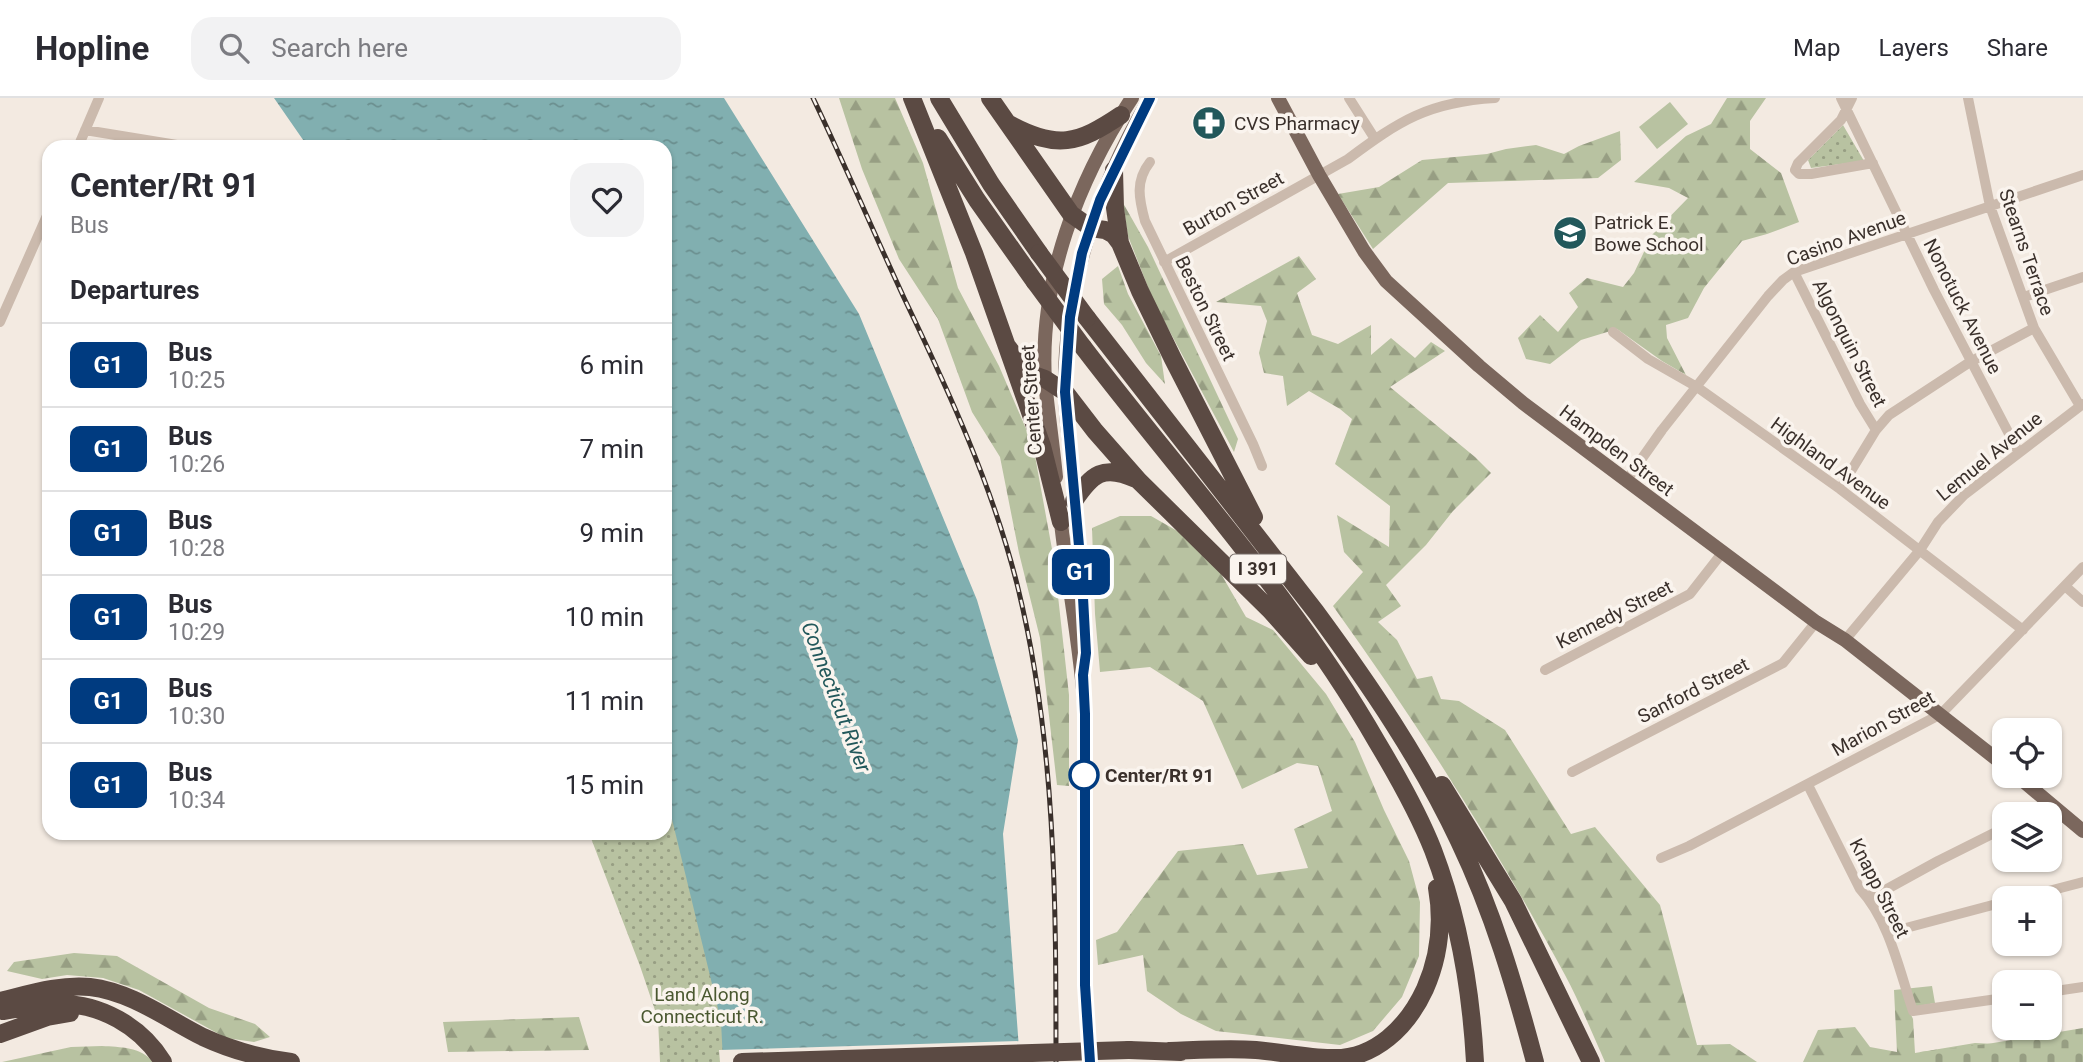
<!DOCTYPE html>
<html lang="en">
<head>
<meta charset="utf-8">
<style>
	:root { --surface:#fff; --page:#f2f2f3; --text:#2b2b33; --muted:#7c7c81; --line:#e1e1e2 }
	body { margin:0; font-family:Roboto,sans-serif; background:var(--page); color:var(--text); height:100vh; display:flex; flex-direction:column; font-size:26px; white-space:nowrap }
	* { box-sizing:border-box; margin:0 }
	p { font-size:23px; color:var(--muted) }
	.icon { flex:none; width:38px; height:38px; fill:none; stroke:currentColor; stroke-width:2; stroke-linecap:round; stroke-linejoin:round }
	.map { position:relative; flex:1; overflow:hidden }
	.side { position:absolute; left:42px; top:42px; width:630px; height:700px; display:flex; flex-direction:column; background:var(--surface); border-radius:21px; box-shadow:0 2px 5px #0004 }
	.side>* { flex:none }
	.badge { padding:0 14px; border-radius:10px; font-size:24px; line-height:46px }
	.buttons { position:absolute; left:1992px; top:620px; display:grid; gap:14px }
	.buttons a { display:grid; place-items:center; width:70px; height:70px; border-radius:14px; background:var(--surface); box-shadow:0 2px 5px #0004; font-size:35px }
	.map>.badge { position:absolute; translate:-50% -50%; box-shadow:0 0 0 4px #fff }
	h2 { padding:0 28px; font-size:26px; line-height:63px }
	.round { display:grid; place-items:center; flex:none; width:74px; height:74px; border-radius:21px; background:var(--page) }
	.overview { display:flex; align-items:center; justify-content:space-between; height:119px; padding:0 28px }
	h1 { font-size:33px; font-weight:700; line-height:52px }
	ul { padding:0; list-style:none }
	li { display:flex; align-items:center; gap:21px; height:84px; padding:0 28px; border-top:2px solid var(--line) }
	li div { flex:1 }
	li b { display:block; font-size:26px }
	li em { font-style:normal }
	li .badge { min-width:77px; font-weight:700; text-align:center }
	header { display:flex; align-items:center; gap:42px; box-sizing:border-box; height:98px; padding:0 35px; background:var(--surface); border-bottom:2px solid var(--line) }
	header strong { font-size:33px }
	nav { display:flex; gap:38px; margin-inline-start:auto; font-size:24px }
	.search { width:490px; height:63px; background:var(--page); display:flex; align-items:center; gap:18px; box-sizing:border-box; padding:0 24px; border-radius:21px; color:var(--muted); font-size:26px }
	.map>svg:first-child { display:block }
</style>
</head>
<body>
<header>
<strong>Hopline</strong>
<div class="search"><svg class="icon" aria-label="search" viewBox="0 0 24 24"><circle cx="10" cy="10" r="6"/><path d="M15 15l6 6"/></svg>Search here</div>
<nav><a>Map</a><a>Layers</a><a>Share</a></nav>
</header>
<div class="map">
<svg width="2083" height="964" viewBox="0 0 2083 964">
	<defs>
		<pattern id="forest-firs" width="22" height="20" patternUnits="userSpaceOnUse" patternTransform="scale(1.75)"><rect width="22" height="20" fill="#b8c2a1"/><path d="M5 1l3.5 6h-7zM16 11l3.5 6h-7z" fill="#979e83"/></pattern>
		<pattern id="cemetery-stones" width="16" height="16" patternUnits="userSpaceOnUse" patternTransform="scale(1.75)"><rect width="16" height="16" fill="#b8c2a1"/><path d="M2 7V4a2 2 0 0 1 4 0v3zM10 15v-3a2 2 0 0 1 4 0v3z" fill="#979e83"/></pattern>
		<pattern id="park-dots" width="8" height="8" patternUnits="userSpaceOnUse" patternTransform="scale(1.75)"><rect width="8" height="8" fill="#b8c2a1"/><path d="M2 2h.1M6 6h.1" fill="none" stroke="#979e83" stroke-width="1.8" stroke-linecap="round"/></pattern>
		<pattern id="water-ripples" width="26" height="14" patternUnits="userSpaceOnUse" patternTransform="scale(1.75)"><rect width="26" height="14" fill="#81afb0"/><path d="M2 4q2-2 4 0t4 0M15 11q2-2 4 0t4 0" fill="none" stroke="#6b8f8f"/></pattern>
	</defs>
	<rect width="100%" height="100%" fill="#f3eae1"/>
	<path fill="url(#forest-firs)" d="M839,0H895L923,65L958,190L999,268L1033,347L1054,462L1069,597V688L1057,687L1040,540L1019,455L1000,359L972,314L938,221L899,161L862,71Z
		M1727,0H1766L1750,23V51L1781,75L1799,124L1767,136L1742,143L1704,190L1688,220L1666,227L1667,240L1686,277L1662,263L1617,231L1581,242L1550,266L1526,261L1518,240L1540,217L1558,234L1578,209L1569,195L1587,180L1623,189L1634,175L1652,137L1688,100L1669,90L1634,84L1686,38L1711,26Z
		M1620,33L1621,62L1598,80L1448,85L1373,151L1338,96L1379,89L1422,62L1487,56L1506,51L1536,47L1564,56L1579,48Z
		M1123,105L1148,149L1238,341L1234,354L1153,202L1128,138Z
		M1299,158L1316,181L1297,195L1312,237L1338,246L1371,227V257L1391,240L1415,260L1431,244L1445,253L1390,289L1475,359L1491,375L1453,413L1426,447L1386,487L1401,508L1378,524L1397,542L1417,581L1432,578L1441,601L1459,603L1505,632L1571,736L1595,729L1660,807L1697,947L1730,946L1757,964H1605C1592,935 1580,905 1565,877C1496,749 1418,626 1333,508L1363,474L1344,454L1337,417L1389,449L1390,408L1335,366L1352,321L1340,311L1309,293L1287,308L1283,278L1264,275L1259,255L1267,223L1261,208L1216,204Z
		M1118,168L1128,196L1161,258L1165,286L1146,265L1122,227L1104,206L1102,181Z
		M1120,418H1151L1179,434L1217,469L1246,519L1273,532L1326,596L1355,644L1384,712L1409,763L1420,804L1419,858L1402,899L1373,933L1340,947L1216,933L1181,916L1147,893L1143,857L1098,867L1096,842L1117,834L1178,753L1243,746L1257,777L1308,770L1294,731L1332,713L1318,668L1297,665L1242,691L1203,603L1150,569L1100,574L1095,516L1092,430Z
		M74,855L117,858L209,910L255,926L270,939L254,944L226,940L139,892L103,880L67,877L42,881L7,873L14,864Z
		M1932,888L1935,905L1908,910L1913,921L1915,955L1975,945L2015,947L2023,938L2083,935V964H1803L1818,932L1855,929L1870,949L1897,954L1894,892Z
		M579,919L589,952L448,954L443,924Z
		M102,948C120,949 141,949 153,964H2L71,949Z"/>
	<path fill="url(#cemetery-stones)" d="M2083,930V964H1919L1920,954L1987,946Z"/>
	<path fill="url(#park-dots)" d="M1843,27L1864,63L1811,70L1808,62Z
		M665,666L756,964H660L658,921L640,868L589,735H665Z"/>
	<path fill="#b8c2a1" d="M1670,4L1688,26L1657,51L1639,29Z"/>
	<path fill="url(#water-ripples)" d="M274,0H724L859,216L977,502L1018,642L1003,736L1020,964H723L721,923L670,713L665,701V49H308Z"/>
	<path fill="#f3eae1" d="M1022,943L1024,964H720L719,952Z"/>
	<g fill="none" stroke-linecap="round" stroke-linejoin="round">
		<path stroke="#cbbaad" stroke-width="10" d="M1349,0L1375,41
			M1841,0L1934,192L2019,355
			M1852,0L1841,22L1798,65L1795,72L1799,76H1811L1873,65
			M1968,0L1990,108L2034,230L2080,308
			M85,32L189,49
			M78,49L99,0
			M1150,64C1135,83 1139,101 1145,123L1253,346L1262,368
			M1164,164L1348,61C1399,23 1428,4 1495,0
			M1794,174L1860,306L1876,332
			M2024,199L2083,179
			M0,224L49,113
			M1613,234L1648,261L1697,289L1840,391L2023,532
			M1626,383L1662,332L1768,198L1783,182L1794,174L2083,77
			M1840,391L1876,332L1889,317L1970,264L2034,230
			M2065,488L2083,504
			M1845,542L1920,452L1938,424L1964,397L2083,306
			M1545,572L1690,496L1722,455
			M1572,674L1783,565L1816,524
			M1808,687L1860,791C1890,824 1899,872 1913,913L2004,900
			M2033,716L2052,707
			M1661,760L1689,748L1941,616L2083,469
			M1867,798L1878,796L1938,763L2004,730
			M2022,800L2083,784
			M1887,835L2004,804
			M2049,894L2083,889"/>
		<path stroke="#7b675d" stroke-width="14" d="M1278,0L1319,77L1364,153L1386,183L1479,268L1523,305L1816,524L1845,542L2004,667
			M1056,379C1053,347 1048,315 1045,283C1039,182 1078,82 1132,0
			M1060,416C1067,483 1081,549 1085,616V887L1090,964
			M1085,544C1082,484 1076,424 1071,363C1069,340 1065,317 1065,294C1063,191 1098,88 1150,0
			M2016,677L2083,733"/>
		<path stroke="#5b4a43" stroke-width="18" d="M912,0L974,155L1042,348L1061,424
			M939,0L991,86L1039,155
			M990,0L1071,116L1091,130L1105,132L1114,137L1120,145L1140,193L1173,261L1254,419
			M1009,26C1057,52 1078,46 1121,17
			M938,40L977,102L1035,184
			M1114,72L1115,110L1120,145
			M1087,220L1316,514C1369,586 1421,662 1459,743C1493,814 1515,889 1535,964
			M1007,248L1028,275L1045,281L1065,294L1095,333L1139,383L1270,512L1311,558
			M1083,249C1182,379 1295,501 1377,644C1398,679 1418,714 1433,752C1459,820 1471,891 1475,964
			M1074,403C1092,376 1103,366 1136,381
			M1442,687L1513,803L1591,964
			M0,903C29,896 60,886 90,889C132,894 167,921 203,939C231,952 261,960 291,964
			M3,913C21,910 40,906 58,906C100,905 141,928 163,964
			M0,936L47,919L70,915
			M1129,952L1181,954
			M1170,953C1199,952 1228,950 1256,952C1281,954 1306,960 1331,960C1375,962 1408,928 1425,891C1439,859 1443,824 1437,790"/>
		<g stroke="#3a302b" stroke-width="5">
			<path id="rail" d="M813,0C845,67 874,135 905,202C949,294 992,387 1017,486C1056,642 1056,805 1056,964"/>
		</g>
		<use href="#rail" stroke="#faf4ee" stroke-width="2.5" stroke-dasharray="8" stroke-linecap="butt"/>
		<path stroke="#5b4a43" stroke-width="18" d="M1039,155L1087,220
			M1035,184L1083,249
			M742,964L1129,952"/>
	</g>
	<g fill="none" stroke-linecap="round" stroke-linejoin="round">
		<g stroke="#fff" stroke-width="16">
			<path id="line" d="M1090,964L1085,887V616L1083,577L1086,555L1082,481L1065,294L1070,219L1082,155L1100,102L1150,0"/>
		</g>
		<use href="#line" stroke="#003b80" stroke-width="10"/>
	</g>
	<defs>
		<g id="pharmacy-disc" transform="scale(1.75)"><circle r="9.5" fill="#22585b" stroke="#faf4ee"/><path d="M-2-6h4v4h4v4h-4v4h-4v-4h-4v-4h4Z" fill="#fff"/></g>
		<g id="school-disc" transform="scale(1.75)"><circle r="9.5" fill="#22585b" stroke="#faf4ee"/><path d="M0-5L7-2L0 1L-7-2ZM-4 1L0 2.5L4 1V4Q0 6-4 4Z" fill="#fff"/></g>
	</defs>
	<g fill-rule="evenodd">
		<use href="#pharmacy-disc" x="1209" y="25"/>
		<use href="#school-disc" x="1570" y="135"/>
	</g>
	<circle fill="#fff" stroke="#003b80" stroke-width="3.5" cx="1084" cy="677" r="14"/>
	<g text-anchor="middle" stroke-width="7" stroke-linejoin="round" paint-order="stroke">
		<rect fill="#faf4ee" stroke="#746b66" stroke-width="2" x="1230" y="456.5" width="56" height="29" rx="5"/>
		<g font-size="18" font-weight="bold" fill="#3a302b">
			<text x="1258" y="477">I 391</text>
		</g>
		<g font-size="19" fill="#3a302b" stroke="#faf4ee" text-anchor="start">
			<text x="1234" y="32">CVS Pharmacy</text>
			<text x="1594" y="131">Patrick E.<tspan x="1594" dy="22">Bowe School</tspan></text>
		</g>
		<g font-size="19" fill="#3a302b" stroke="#faf4ee">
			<text transform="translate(1233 105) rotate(-29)" y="7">Burton Street</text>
			<text transform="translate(1846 140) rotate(-20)" y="7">Casino Avenue</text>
			<text transform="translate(2027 154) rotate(71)" y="7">Stearns Terrace</text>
			<text transform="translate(1963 208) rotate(63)" y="7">Nonotuck Avenue</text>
			<text transform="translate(1206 210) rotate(64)" y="7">Beston Street</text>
			<text transform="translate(1850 245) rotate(63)" y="7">Algonquin Street</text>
			<text transform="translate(1031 302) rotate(-94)" y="7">Center Street</text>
			<text transform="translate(1617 352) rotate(37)" y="7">Hampden Street</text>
			<text transform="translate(1989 358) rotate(-39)" y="7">Lemuel Avenue</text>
			<text transform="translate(1831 365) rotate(36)" y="7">Highland Avenue</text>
			<text transform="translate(1614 516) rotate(-27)" y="7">Kennedy Street</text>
			<text transform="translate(1693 592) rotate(-27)" y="7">Sanford Street</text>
			<text transform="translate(1883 625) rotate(-29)" y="7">Marion Street</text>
			<text transform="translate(1880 790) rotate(63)" y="7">Knapp Street</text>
		</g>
		<g font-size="19" font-weight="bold" fill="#3a302b" stroke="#faf4ee" text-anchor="start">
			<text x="1105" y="684">Center/Rt 91</text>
		</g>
		<g font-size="19" fill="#4a5830" stroke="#faf4ee">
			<text x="702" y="903">Land Along<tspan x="702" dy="22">Connecticut R.</tspan></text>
		</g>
		<g font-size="21" font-style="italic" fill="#22585b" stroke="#faf4ee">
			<text transform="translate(836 599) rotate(69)" y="7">Connecticut River</text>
		</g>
	</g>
</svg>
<div class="buttons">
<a><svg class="icon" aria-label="locate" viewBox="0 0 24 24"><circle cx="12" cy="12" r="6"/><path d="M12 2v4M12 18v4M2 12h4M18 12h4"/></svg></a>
<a><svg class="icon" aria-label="layers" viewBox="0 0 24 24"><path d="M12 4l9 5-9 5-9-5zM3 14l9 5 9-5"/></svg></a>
<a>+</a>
<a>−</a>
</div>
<b class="badge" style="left:1081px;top:474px;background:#003b80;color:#fff">G1</b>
<section class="side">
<div class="overview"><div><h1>Center/Rt 91</h1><p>Bus</p></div><a class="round"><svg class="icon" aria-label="heart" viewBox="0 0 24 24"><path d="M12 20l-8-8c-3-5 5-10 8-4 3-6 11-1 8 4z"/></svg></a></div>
<h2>Departures</h2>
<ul>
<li><span class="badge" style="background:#003b80;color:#fff">G1</span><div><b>Bus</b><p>10:25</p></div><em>6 min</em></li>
<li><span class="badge" style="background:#003b80;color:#fff">G1</span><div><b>Bus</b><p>10:26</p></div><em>7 min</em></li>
<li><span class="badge" style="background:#003b80;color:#fff">G1</span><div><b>Bus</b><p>10:28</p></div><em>9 min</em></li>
<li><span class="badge" style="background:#003b80;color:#fff">G1</span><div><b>Bus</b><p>10:29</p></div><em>10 min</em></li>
<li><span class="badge" style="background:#003b80;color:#fff">G1</span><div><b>Bus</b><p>10:30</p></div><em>11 min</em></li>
<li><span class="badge" style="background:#003b80;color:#fff">G1</span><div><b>Bus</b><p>10:34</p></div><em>15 min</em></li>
</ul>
</section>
</div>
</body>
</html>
